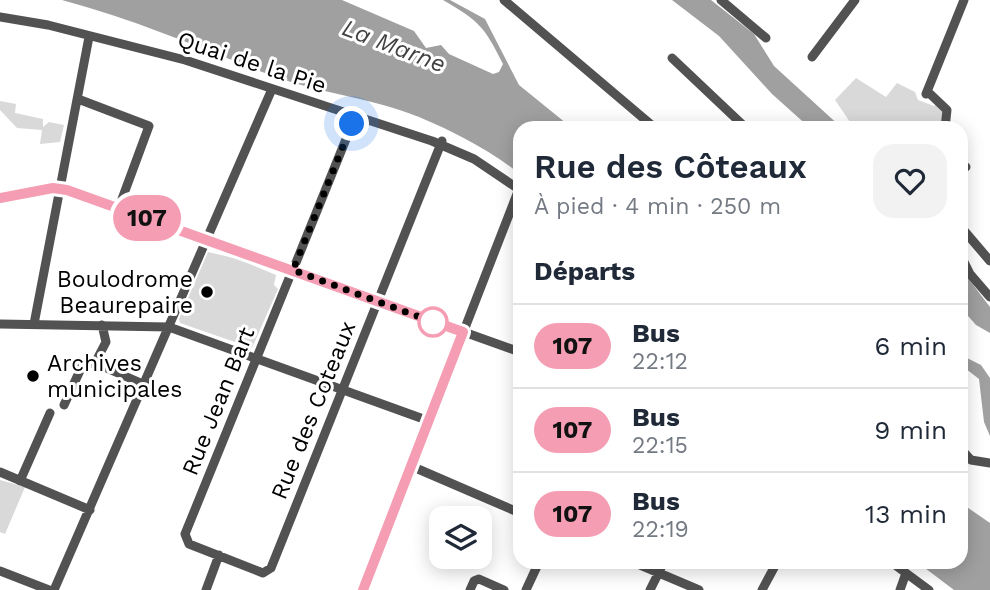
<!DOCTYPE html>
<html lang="fr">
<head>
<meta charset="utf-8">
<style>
	:root { --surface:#fff; --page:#f2f2f3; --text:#1f2937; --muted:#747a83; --line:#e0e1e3 }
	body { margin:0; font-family:"Work Sans",sans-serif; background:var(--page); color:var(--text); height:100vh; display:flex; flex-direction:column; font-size:26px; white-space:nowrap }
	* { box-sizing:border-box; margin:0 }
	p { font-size:23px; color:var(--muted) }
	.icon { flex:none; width:38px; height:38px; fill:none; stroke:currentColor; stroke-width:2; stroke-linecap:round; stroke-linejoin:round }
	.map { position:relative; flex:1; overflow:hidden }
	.panel { position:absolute; left:513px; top:121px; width:455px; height:448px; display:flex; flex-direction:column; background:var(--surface); border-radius:21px; box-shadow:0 4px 18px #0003 }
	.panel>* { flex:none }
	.badge { padding:0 14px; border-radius:23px; font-size:24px; line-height:46px }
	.controls { position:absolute; left:429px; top:506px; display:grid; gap:14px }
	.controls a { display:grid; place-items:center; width:63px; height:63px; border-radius:14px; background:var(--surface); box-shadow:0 4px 18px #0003; font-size:35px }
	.you { position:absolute; width:35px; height:35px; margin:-18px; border:5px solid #fff; border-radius:50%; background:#1a73e8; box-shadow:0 0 0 10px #1a73e833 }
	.map>.badge { position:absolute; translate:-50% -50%; box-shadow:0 0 0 4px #fff }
	h2 { padding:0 21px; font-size:26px; line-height:63px }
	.round { display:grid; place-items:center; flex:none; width:74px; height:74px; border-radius:21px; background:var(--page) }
	.overview { display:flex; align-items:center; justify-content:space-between; height:119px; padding:0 21px }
	h1 { font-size:33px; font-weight:600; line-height:52px }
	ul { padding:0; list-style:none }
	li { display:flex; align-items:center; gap:21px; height:84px; padding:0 21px; border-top:2px solid var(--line) }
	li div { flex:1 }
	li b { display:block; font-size:26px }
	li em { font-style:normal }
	li .badge { min-width:77px; font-weight:700; text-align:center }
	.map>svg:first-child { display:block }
</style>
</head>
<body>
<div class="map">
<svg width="990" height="590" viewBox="0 0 990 590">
	<rect width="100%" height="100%" fill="#fff"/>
	<path fill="#d9d9d9" d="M856,78L886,97L897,83L915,92L918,100L934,106L938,102L944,109L941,128H854L835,100Z
		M0,101L16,104L15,113L43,119V127L49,122L64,125L60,142L40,144L42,130L17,128L0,110Z
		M208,252L238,259L276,275L274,285L278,289L252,348L180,323L179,319Z
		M0,480L25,487L5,534L0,532Z"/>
	<path fill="#a0a0a0" d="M62,0H342L414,31L426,48L441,45L449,54L493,74L499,72L503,64C484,26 479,21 443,0H450L485,19L519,85L572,128H520V174C489,150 455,132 419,117C370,97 315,93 265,73C198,47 133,19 62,0Z
		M672,0H711L754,34L774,66L842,128H810L772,94L719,36Z
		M961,269L990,307V333L976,325L961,308Z
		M961,355L981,365L990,378V436L984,422L979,379L961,365Z
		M961,503L990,523V590H954L917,562H961Z"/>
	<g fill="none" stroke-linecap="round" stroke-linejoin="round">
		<path stroke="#525252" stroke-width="9" d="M504,0L655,128
			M721,0L766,38
			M0,17L48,25L185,60L432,141L474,159L520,190
			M812,57L855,0
			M672,58L746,128
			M927,91L947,110L945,128
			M926,94L964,0
			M78,99L149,126L122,199
			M961,163L966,167
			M0,198L53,188L67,190L520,352
			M961,227L990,261
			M961,256L970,274L990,297
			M293,270L357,112
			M290,276L185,534L189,544L263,573L271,568L442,141
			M0,324L169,327L429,421
			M34,324L89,37
			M102,325L106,342L95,363L143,384
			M64,405L83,364L95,363
			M961,449L971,460L990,463
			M411,466L520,513
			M0,472L90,510
			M20,481L50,413
			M633,562L699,590
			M891,562L929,590
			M0,571L49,590
			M54,590L272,89
			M206,590L219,555
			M363,590L519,189
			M470,590L474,581L479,579L504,590
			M526,590L539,562
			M650,590L664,562
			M762,590L777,562
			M900,590L906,573"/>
	</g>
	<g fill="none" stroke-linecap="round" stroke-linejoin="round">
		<g stroke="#fff" stroke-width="16">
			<path id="line" d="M0,198L53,188L67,190L463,332L363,590"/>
		</g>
		<use href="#line" stroke="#f59eb3" stroke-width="10"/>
		<path stroke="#000" stroke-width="7" stroke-dasharray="0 12.6" d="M352,124L293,270L433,322"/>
	</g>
	<g fill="#000" stroke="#fff" stroke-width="2.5">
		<circle cx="207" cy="292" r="7"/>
		<circle cx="33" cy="376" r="7"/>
	</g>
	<circle fill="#fff" stroke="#f59eb3" stroke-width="3.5" cx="433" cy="322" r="14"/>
	<g text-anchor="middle" stroke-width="6" stroke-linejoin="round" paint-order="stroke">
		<g font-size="23" fill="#000" stroke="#fff">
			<text transform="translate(252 62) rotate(18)" y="8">Quai de la Pie</text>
			<text transform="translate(218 401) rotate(-68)" y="8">Rue Jean Bart</text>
			<text transform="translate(313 410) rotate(-68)" y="8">Rue des Coteaux</text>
		</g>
		<g font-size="23" fill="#000" stroke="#fff" text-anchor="end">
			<text x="193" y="287">Boulodrome<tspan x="193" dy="26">Beaurepaire</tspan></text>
			<text x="47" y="371" text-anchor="start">Archives<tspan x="47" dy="26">municipales</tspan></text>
		</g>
		<g font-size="24" font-style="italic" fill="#414141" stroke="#fff">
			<text transform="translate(394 46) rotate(21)" y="8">La Marne</text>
		</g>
	</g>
</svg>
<div class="controls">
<a><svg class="icon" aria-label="layers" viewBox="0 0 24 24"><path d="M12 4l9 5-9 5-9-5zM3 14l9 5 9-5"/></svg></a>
</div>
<div class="you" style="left:352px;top:124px"></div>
<b class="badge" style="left:147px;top:218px;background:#f59eb3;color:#111">107</b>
<section class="panel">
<div class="overview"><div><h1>Rue des Côteaux</h1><p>À pied · 4 min · 250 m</p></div><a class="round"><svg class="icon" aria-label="heart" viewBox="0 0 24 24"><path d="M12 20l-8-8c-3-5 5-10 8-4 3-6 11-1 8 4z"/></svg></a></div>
<h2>Départs</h2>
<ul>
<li><span class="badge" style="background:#f59eb3;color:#111">107</span><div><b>Bus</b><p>22:12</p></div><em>6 min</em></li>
<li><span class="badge" style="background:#f59eb3;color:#111">107</span><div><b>Bus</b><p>22:15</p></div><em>9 min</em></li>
<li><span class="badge" style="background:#f59eb3;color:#111">107</span><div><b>Bus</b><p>22:19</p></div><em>13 min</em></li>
</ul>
</section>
</div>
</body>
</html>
